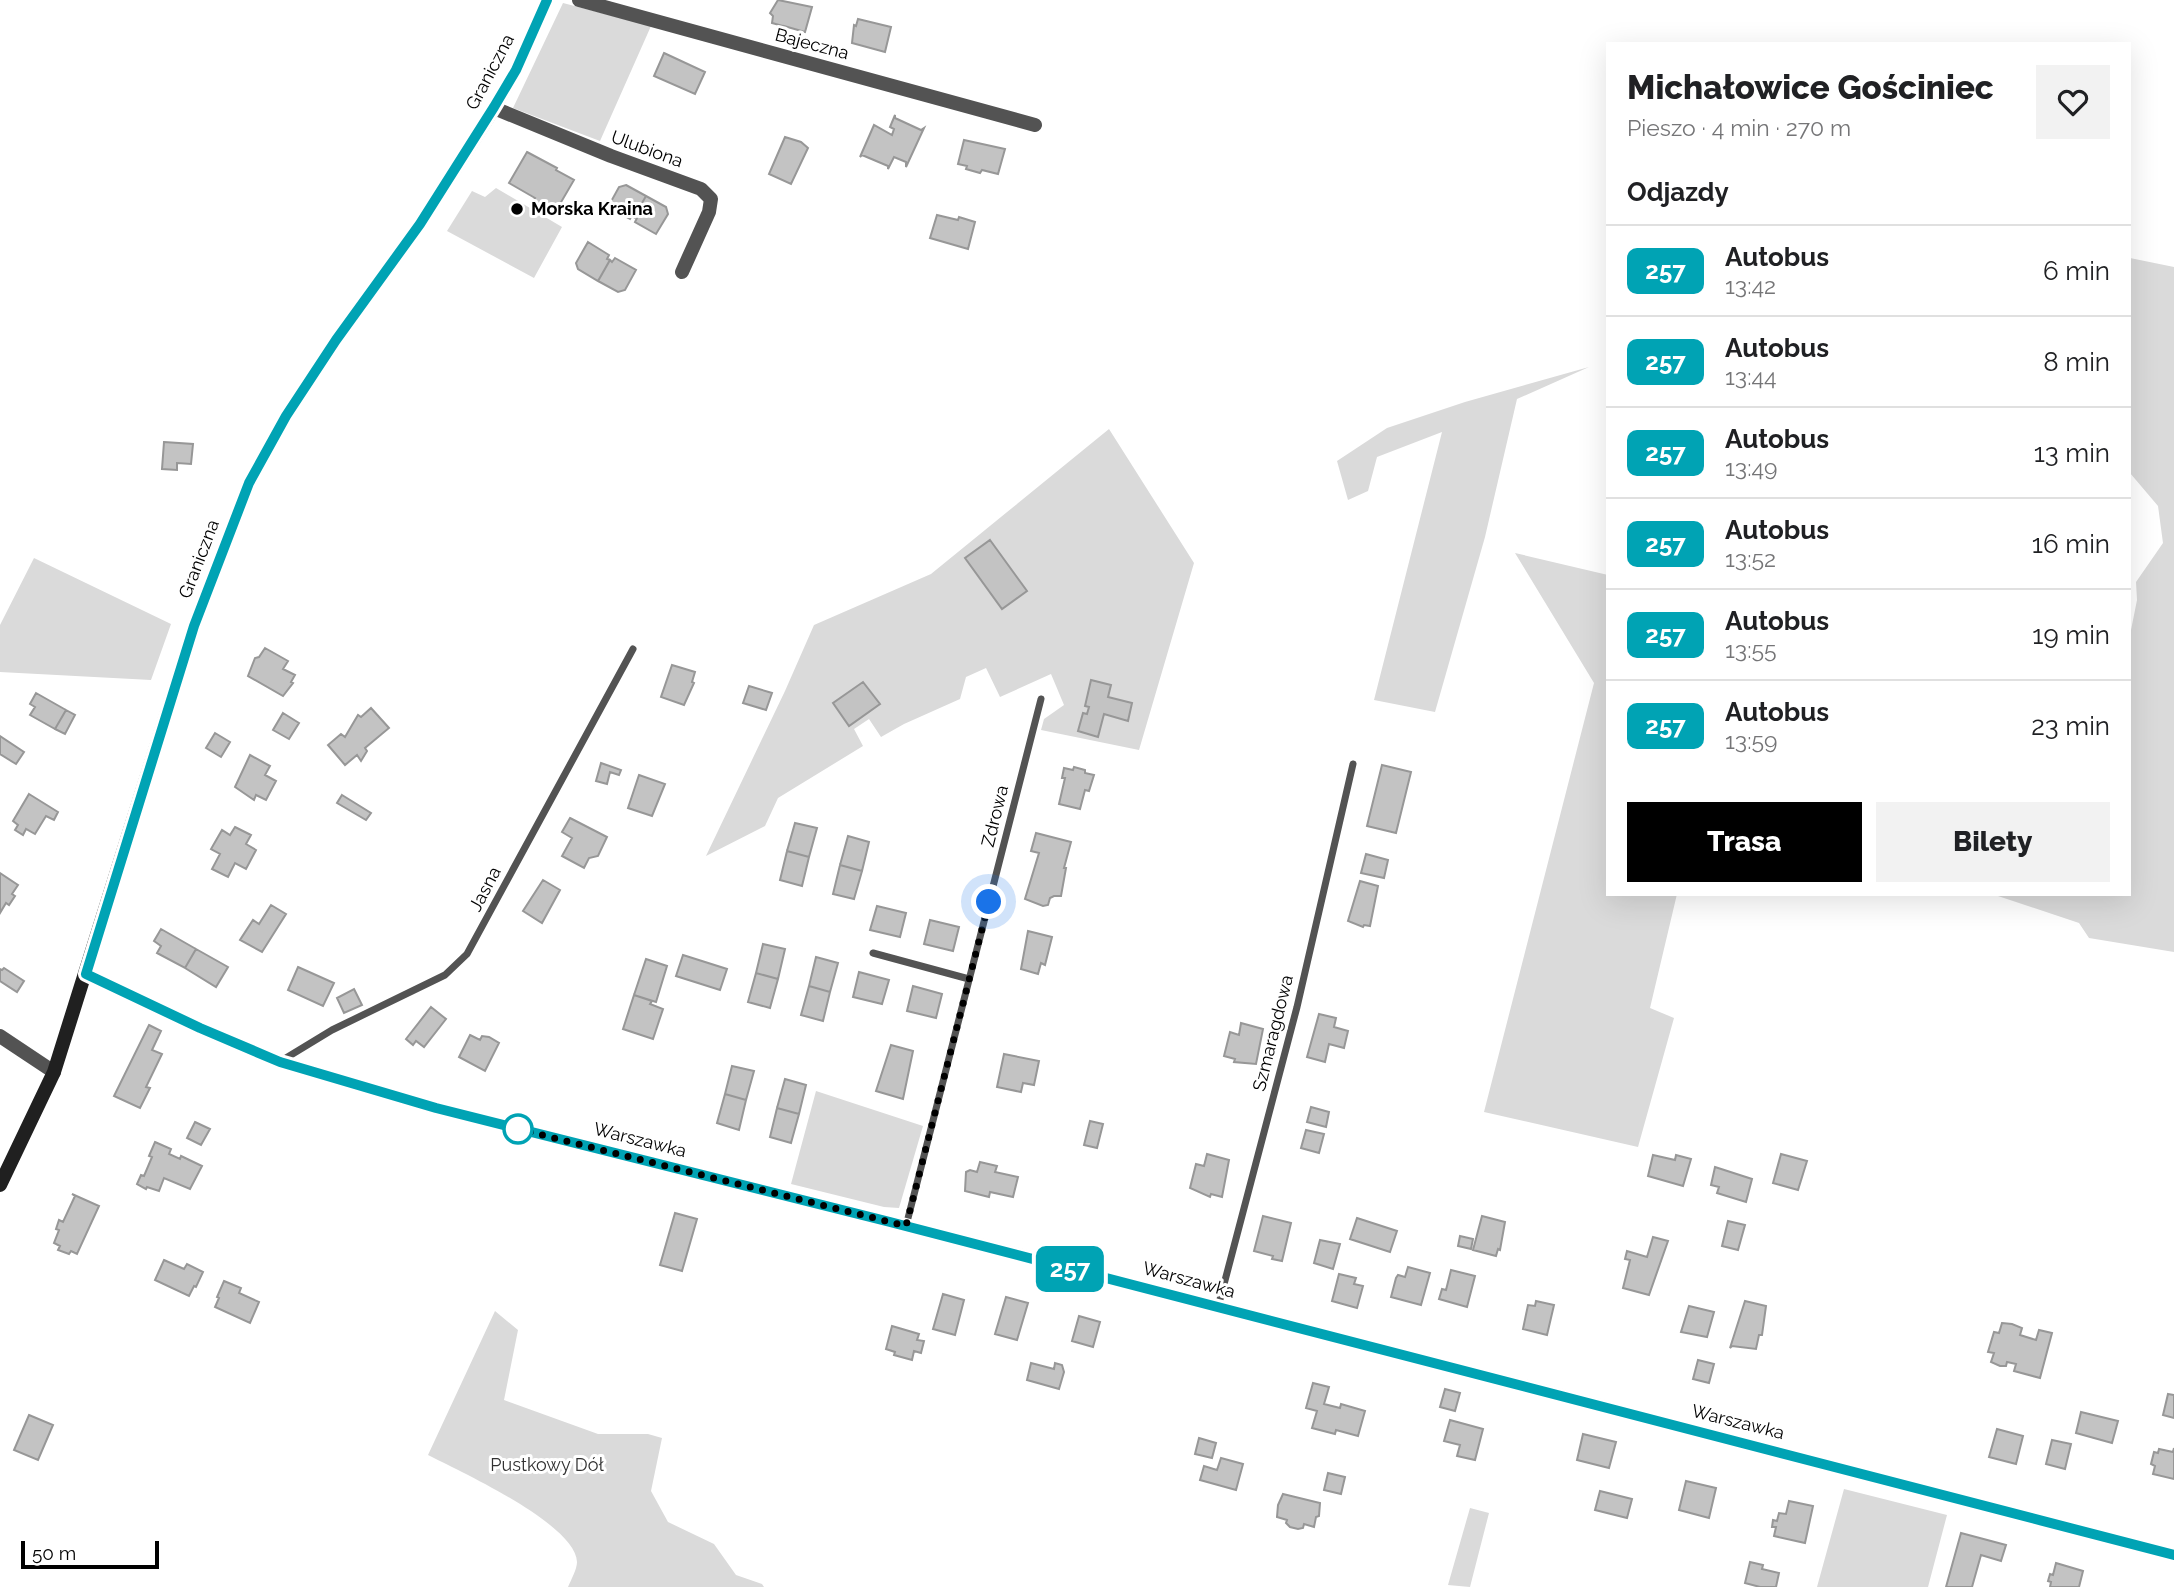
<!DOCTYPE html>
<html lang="pl">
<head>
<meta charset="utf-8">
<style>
	:root { --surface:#fff; --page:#f2f2f2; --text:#202124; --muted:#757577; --line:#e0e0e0; --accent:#000 }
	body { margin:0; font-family:Raleway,sans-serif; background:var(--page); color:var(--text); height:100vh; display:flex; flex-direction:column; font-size:26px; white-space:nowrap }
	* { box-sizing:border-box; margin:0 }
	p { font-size:23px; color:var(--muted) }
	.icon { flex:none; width:38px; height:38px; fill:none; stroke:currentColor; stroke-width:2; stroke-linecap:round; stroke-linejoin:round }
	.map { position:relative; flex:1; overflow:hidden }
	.panel { position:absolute; left:1606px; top:42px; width:525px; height:854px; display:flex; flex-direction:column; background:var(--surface); border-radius:0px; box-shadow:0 7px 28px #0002 }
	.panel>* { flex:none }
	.badge { padding:0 14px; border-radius:10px; font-size:24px; line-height:46px }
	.scale { position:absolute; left:21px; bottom:18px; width:138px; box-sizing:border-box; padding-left:7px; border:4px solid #000; border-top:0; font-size:19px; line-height:24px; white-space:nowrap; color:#000; -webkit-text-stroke:5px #fff; paint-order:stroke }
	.you { position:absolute; width:35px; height:35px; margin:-18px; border:5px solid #fff; border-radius:50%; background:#1a73e8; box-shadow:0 0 0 10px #1a73e833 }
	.map>.badge { position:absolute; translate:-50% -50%; box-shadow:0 0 0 4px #fff }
	h2 { padding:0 21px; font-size:26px; line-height:63px }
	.round { display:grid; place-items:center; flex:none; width:74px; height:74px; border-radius:0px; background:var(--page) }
	.headline { display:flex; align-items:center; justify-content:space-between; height:119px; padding:0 21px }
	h1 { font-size:33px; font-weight:800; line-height:52px }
	.action { display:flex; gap:14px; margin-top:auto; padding:14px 21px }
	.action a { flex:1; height:80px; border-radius:0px; background:var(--accent); color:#fff; font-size:28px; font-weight:800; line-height:80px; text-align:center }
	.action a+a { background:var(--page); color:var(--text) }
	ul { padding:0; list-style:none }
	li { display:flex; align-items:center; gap:21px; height:91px; padding:0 21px; border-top:2px solid var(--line) }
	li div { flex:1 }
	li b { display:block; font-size:26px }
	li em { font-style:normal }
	li .badge { min-width:77px; font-weight:700; text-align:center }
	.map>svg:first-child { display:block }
</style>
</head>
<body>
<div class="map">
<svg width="2174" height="1587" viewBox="0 0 2174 1587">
	<rect width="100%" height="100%" fill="#fff"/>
	<path fill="#dadada" d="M563,3L651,26L600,141L513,108Z
		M496,188L562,227L534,278L447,231L472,191L485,197Z
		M2130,258L2174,267V952L2089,938L2079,923L1992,894H2130V635L2137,600L2136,582L2163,543L2158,506L2130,473Z
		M1589,367L1517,399L1485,537L1435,712L1374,700L1442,432L1377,457L1368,491L1348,500L1337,461L1387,428L1465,402Z
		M1109,429L1194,563L1139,750L1041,730L1044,719L1064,705L1051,674L1000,697L986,668L966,677L960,699L904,724L881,737L869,719L854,729L863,746L778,798L765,826L706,856L785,691L814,625L931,574Z
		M1515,553L1608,575V894H1677L1650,1008L1674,1018L1638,1147L1484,1112L1594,683Z
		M34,558L171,624L151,680L0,672V625Z
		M816,1091L923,1126L899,1208L884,1207L791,1184Z
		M495,1311L518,1330L504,1400L598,1434H648L662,1438L651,1491L668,1522L714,1544L736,1575L762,1584L764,1587H568C571,1580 577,1569 577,1562C576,1524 459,1471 428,1455Z
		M1844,1489L1947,1515L1928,1587H1817Z
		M1470,1508L1489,1513L1470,1587L1448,1585Z"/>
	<path fill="#c3c3c3" stroke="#979797" stroke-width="2" d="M778,0L812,7L805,32L784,26L783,29V26L772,23L773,16L770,13Z
		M858,19L891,27L885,52L852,43L854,25L856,26Z
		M664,53L705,72L695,94L654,76Z
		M895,115V118L921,130L924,128L906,167V162L894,157L888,169V166L862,155L860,157L874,125L892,135L894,129L890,127Z
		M785,137L801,142L808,148L791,184L769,174Z
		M964,140L1005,149L998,174L982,170L980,173L966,169L967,166L958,164Z
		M527,152L557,168L556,170L574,180L553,216L531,204L535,198L509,183Z
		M626,185L646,196L634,217L632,215L630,219L608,207L619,187Z
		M646,196L666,207L668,214L656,234L635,222L637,218L634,217Z
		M937,215L958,220L959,217L975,222L968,249L930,238Z
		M588,242L609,255L607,259L610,260L598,281L578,269L576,263Z
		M615,258L636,270L625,290L618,292L598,281L610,260L612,262Z
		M164,442L193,444L191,464L177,463V470L162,469Z
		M990,540L1027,591L1002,609L965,558Z
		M265,648L288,661L283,669L295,675L291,682L293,683L283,696L248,676L255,658L259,657Z
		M672,665L695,672L692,682L694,683L684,705L661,697Z
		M1091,680L1111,685L1108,697L1132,703L1128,721L1104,714L1098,737L1078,731L1083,713L1087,714L1089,707L1085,706Z
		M863,682L880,704L849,726L833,703Z
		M749,686L772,693L766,710L743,703Z
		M36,693L66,710L55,729L30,715L35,707L30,704Z
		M371,708L389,728L365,748L367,751L361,761L357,755L345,765L328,745L341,734L345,737L358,715L361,717Z
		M66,710L75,715L65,734L55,729Z
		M283,713L299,723L289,739L273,730Z
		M215,733L230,742L221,757L206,748Z
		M0,736L24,752L16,764L0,754Z
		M250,755L270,766L265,775L276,781L266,800L256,795L254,800L235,787Z
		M601,763L621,770L619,775L610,772L607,784L596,781Z
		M1382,765L1411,772L1396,833L1367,826Z
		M1074,767L1085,770V773L1094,775L1089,791L1085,790L1080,809L1059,804L1065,778H1062L1064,768L1073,770Z
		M639,775L665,784L652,816L628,808Z
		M29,794L58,812L54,820L46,816L35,834L26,829L23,835L15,830L18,825L13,821Z
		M342,795L371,813L366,820L337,803Z
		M570,818L607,837L598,856L589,858L584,868L562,856L572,838L562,832Z
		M795,823L817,828L809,857L787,851Z
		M235,827L251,835L246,844L256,850L246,869L235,863L228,877L212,869L220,854L211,849L222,830L230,835Z
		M1036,833L1071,842L1064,868H1066L1061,896H1054L1050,898L1048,905L1043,906L1025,899L1039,853L1031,851Z
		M848,836L869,842L862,871L840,865Z
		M787,851L809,857L802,886L780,880Z
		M1366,854L1388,860L1384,878L1361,873Z
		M840,865L862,871L854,899L833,894Z
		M0,873L18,885L12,894L15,896L9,905L6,903L0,913Z
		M543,880L560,890L542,923L523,911Z
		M1360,881L1378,886L1370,926L1364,925L1363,927L1348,921Z
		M271,905L286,914L262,952L240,940L253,920L259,924Z
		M877,906L906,913L900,937L870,930Z
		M930,920L959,927L953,951L924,944Z
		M161,929L196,949L185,968L157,953L161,946L154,941Z
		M1028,931L1052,937L1045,965L1041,963L1038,974L1021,969Z
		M763,944L785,949L778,979L756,973Z
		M196,949L228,967L216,987L185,968Z
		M683,955L727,969L720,990L676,976Z
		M816,957L838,963L830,992L809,986Z
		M646,959L667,966L656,1002L634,995Z
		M298,967L334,983L323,1006L288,990Z
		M4,968L24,981L17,992L0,981V969L2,970Z
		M859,972L889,980L882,1004L853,997Z
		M756,973L778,979L770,1008L748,1002Z
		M809,986L830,992L823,1021L801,1015Z
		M913,986L942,994L936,1018L907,1011Z
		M354,989L362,1005L344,1013L337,998Z
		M634,995L652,1001L650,1004L663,1009L653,1039L623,1029Z
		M431,1007L446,1019L424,1047L416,1041L413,1045L406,1039Z
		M1319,1014L1336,1018L1334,1027L1348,1031L1344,1048L1329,1044L1325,1062L1307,1057Z
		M1241,1023L1263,1029L1256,1064L1234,1062L1235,1059L1224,1056L1230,1032L1239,1035Z
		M149,1025L161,1031L152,1050L162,1054L146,1087L150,1088L140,1108L114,1096Z
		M470,1035L480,1040L482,1036L489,1037L499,1043L485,1071L459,1057Z
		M891,1045L913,1051L903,1099L876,1091Z
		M1004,1054L1039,1061L1034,1085L1023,1083L1021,1092L997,1087Z
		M732,1066L754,1071L746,1100L725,1094Z
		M785,1079L806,1085L799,1114L777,1108Z
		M725,1094L746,1100L739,1130L717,1123Z
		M1311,1107L1329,1112L1326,1127L1307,1122Z
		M777,1108L799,1114L791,1143L770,1137Z
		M1090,1121L1103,1124L1097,1148L1084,1145Z
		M195,1122L210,1129L201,1145L187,1138Z
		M1306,1130L1324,1134L1319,1153L1301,1148Z
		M155,1142L171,1149L169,1154L180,1159L181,1156L202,1166L190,1189L164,1178L159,1191L147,1187L146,1189L137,1184L141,1175L144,1176L152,1157L149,1156Z
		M1207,1154L1229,1160L1222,1197L1211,1194L1210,1197L1190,1188L1196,1164L1204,1166Z
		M1781,1154L1807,1161L1798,1190L1773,1183Z
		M1653,1155L1675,1160L1676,1155L1691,1159L1683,1186L1648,1176Z
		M980,1162L997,1166L995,1172L1018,1177L1013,1197L990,1192L989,1197L965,1191L966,1172L970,1170L977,1172Z
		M1715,1167L1752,1179L1746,1202L1717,1193L1719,1187L1711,1185Z
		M72,1194L99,1206L77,1254L71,1251L69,1254L58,1250L60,1246L54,1243L59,1230L56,1229L59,1220L63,1222L75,1196Z
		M675,1213L697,1219L682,1271L660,1265Z
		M1263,1216L1291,1223L1282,1261L1272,1259L1273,1256L1254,1251Z
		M1482,1216L1505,1222L1500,1250L1498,1249L1496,1256L1473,1250Z
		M1357,1218L1397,1231L1390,1252L1350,1239Z
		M1728,1221L1745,1225L1738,1250L1722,1246Z
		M1460,1236L1473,1239L1471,1249L1458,1246Z
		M1653,1237L1668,1241L1649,1295L1623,1288L1630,1260L1625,1259L1627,1251L1647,1257Z
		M1320,1240L1340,1244L1333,1269L1314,1263Z
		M164,1260L184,1269L187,1264L203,1272L196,1287L194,1286L189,1296L155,1280Z
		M1408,1267L1430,1273L1421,1305L1391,1297L1396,1278L1398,1275L1405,1277Z
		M1451,1270L1475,1276L1467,1307L1439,1299L1442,1289L1446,1290Z
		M1339,1274L1356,1278L1354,1284L1363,1286L1357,1308L1332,1301Z
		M224,1281L241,1288L239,1293L259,1302L250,1323L215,1307L219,1298L217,1297Z
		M943,1294L964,1300L955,1335L933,1329Z
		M1006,1297L1028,1303L1017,1340L995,1334Z
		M1536,1301L1554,1305L1547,1335L1523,1329L1528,1305L1535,1306Z
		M1745,1301L1766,1306L1762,1335H1759L1756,1349L1732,1346L1730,1348Z
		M1689,1306L1714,1312L1707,1337L1681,1332Z
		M1079,1316L1100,1322L1093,1347L1072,1341Z
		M2002,1323L2012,1324L2022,1328L2020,1335L2036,1340L2039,1330L2052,1333L2040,1378L2014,1371L2016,1364L2007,1362L2006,1366H2000L1991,1362L1994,1353L1988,1352L1994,1332L1999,1333Z
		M892,1326L919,1334L917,1340L924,1341L921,1353L914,1351L912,1360L894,1355L895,1352L886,1349Z
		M1698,1360L1714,1364L1709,1383L1693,1379Z
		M1031,1363L1054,1369L1055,1363L1062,1365L1064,1372L1059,1389L1027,1380Z
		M1313,1383L1329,1387L1324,1404L1340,1408L1341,1404L1365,1411L1358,1436L1336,1430L1335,1434L1312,1428L1317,1411L1306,1408Z
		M1445,1389L1460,1393L1455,1411L1440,1407Z
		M2168,1394L2174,1395V1418L2163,1415Z
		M2081,1412L2118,1421L2112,1443L2076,1433Z
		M29,1415L53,1425L38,1460L14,1450Z
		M1450,1420L1483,1429L1475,1460L1457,1456L1460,1445L1444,1441Z
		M1997,1429L2023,1436L2016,1464L1989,1457Z
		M1583,1434L1616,1442L1609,1468L1577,1460Z
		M1199,1438L1216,1443L1212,1458L1195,1454Z
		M2052,1440L2071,1444L2065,1469L2046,1464Z
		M2174,1448V1479L2153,1474L2155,1466L2151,1464L2154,1452L2158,1453L2159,1449L2173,1452Z
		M1221,1458L1243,1464L1236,1490L1200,1480L1204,1466L1217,1470Z
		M1328,1473L1345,1477L1341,1494L1324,1490Z
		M1686,1481L1716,1488L1709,1518L1679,1510Z
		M1600,1491L1632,1499L1627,1518L1595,1510Z
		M1283,1494L1320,1503L1319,1516L1316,1517L1314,1527L1304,1524L1303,1528L1298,1529L1290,1527L1286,1523L1287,1520L1277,1517L1278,1505Z
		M1789,1501L1813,1506L1805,1543L1774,1536L1776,1527H1772L1773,1520L1777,1521L1779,1513L1786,1514Z
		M1961,1533L2006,1545L2001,1561L1981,1555L1972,1587H1946Z
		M1750,1562L1763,1565L1762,1569L1779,1573L1776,1587H1760L1745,1583Z
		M2056,1563L2083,1571L2079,1587H2050L2051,1582L2048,1581L2050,1574L2053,1575Z"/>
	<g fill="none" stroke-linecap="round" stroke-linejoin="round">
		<path stroke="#535353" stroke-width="7" d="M873,953L969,979
			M281,1061L332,1030L445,975L467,954L633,649
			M906,1226L1041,699
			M1218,1307L1297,1007L1353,764"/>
		<path stroke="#535353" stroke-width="14" d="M579,0L1035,125
			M494,108L611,156L701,189L711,199L709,212L682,272
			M86,974L200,1028L280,1062L436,1108L906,1226L2174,1555
			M0,1036L54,1072"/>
		<path stroke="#202020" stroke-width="14" d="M0,1185L54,1072L194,626L249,483L286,416L336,340L420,224L494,108L516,70L547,0"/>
	</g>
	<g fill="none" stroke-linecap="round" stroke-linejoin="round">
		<g stroke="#fff" stroke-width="16">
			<path id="line" d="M547,0L516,70L494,107L420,224L336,340L286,416L249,483L194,626L86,974L200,1028L280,1062L436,1108L890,1222L2174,1555"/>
		</g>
		<use href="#line" stroke="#00a3b4" stroke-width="10"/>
		<path stroke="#000" stroke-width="7" stroke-dasharray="0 12.6" d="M518,1129L906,1226L989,902"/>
	</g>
	<circle fill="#000" stroke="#fff" stroke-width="2.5" cx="517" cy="209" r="7"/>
	<circle fill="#fff" stroke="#00a3b4" stroke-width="3.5" cx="518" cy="1129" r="14"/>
	<g text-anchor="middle" stroke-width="6" stroke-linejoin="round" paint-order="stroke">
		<g font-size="18" fill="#000" stroke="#fff">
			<text transform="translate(812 44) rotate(15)" y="6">Bajeczna</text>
			<text transform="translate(490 72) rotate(-62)" y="6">Graniczna</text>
			<text transform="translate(647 149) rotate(20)" y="6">Ulubiona</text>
			<text transform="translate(199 559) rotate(-69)" y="6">Graniczna</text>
			<text transform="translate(995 816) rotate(-76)" y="6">Zdrowa</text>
			<text transform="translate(485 889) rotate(-62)" y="6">Jasna</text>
			<text transform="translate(1273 1033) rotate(-76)" y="6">Szmaragdowa</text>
			<text transform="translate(640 1140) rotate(14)" y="6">Warszawka</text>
			<text transform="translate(1189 1280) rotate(15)" y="6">Warszawka</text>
			<text transform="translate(1738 1422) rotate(14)" y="6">Warszawka</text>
		</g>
		<g font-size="18" font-weight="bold" fill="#000" stroke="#fff" text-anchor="start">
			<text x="531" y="215">Morska Kraina</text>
		</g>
		<g font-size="18" fill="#313131" stroke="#fff">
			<text x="547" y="1471">Pustkowy Dół</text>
		</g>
	</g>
</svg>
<div class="scale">50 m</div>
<div class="you" style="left:989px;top:902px"></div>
<b class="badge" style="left:1070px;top:1269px;background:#00a3b4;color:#fff">257</b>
<section class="panel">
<div class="headline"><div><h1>Michałowice Gościniec</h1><p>Pieszo · 4 min · 270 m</p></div><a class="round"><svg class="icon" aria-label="heart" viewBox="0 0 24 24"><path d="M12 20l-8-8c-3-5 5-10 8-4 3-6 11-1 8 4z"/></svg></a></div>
<h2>Odjazdy</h2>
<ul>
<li><span class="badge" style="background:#00a3b4;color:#fff">257</span><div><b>Autobus</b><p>13:42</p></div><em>6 min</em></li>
<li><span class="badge" style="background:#00a3b4;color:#fff">257</span><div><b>Autobus</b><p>13:44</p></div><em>8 min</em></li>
<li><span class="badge" style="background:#00a3b4;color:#fff">257</span><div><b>Autobus</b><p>13:49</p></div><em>13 min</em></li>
<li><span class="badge" style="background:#00a3b4;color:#fff">257</span><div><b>Autobus</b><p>13:52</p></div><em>16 min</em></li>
<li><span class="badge" style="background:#00a3b4;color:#fff">257</span><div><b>Autobus</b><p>13:55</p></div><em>19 min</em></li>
<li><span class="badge" style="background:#00a3b4;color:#fff">257</span><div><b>Autobus</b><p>13:59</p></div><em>23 min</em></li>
</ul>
<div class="action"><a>Trasa</a><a>Bilety</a></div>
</section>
</div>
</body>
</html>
